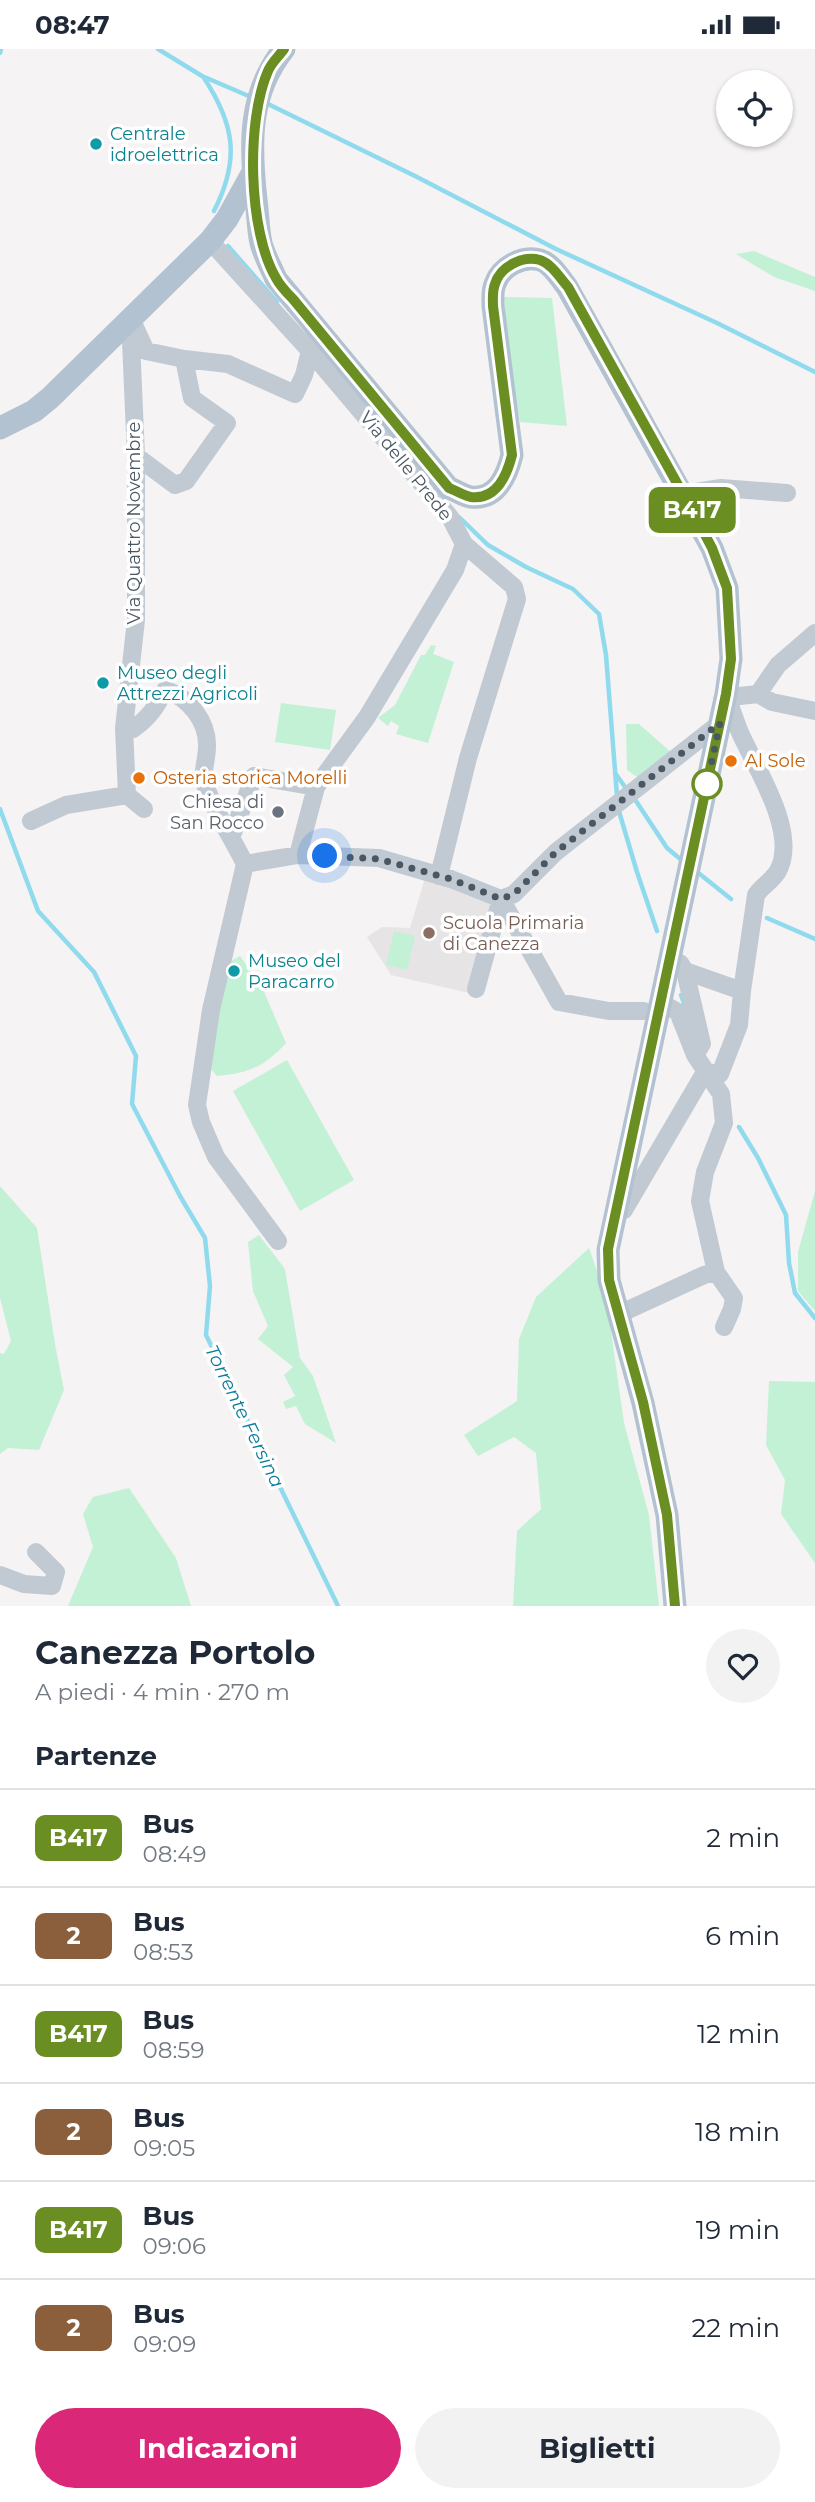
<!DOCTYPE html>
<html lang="it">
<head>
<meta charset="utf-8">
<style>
	:root { --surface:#fff; --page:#f2f2f3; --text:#1f2937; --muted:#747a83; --line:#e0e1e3; --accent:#db2777 }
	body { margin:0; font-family:Montserrat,sans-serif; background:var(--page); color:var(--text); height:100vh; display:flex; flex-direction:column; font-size:26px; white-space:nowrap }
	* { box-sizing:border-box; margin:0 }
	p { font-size:23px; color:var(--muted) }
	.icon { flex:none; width:38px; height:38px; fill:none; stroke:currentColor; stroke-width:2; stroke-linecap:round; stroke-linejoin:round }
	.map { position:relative; height:1557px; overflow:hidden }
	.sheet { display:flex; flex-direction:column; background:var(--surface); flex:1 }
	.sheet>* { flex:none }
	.badge { padding:0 14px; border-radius:10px; font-size:24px; line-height:46px }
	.controls { position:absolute; left:716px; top:21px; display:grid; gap:14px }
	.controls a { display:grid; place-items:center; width:77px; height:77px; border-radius:50%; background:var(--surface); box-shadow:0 2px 5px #0004; font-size:35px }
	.you { position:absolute; width:35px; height:35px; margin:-18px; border:5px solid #fff; border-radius:50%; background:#1a73e8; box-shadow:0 0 0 10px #1a73e833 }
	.map>.badge { position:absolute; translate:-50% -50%; box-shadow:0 0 0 4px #fff }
	h2 { padding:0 35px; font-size:26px; line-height:63px }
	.round { display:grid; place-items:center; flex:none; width:74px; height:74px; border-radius:37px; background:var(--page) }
	.head { display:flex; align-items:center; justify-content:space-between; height:119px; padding:0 35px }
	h1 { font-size:33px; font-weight:700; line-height:52px }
	.primary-button { display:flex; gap:14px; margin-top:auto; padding:14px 35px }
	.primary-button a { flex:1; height:80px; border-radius:42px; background:var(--accent); color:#fff; font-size:28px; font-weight:700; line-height:80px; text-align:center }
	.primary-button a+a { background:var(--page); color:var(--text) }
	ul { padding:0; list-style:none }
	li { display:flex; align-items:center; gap:21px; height:98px; padding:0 35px; border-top:2px solid var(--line) }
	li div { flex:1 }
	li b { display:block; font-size:26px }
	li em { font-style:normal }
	li .badge { min-width:77px; font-weight:700; text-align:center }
	.status { display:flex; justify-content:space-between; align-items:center; height:49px; padding:0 35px; background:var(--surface); direction:ltr }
	.status svg { height:19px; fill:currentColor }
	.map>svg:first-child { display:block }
</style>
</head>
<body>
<div class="status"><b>08:47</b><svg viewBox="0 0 49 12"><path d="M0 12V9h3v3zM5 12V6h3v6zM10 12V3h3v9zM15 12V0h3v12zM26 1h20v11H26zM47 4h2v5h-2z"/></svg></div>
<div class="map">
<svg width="815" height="1557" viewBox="0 0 815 1557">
	<rect width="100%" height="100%" fill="#f5f3f3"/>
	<path fill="#e6e4e5" d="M425,829L493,852L469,944L391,926L367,888L382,878L410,879Z"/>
	<path fill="#c3f1d5" d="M754,202L815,228V242L774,228L736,205Z
		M504,248L552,249L567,377L520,373L507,304Z
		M431,596L436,597L433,605L454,613L428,694L396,685L399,677L391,672L388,677L378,669L395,656L421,606H425Z
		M281,654L336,661L330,701L275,693Z
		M626,675H639L672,704L640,730L627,721Z
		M394,882L415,887L407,921L386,916Z
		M240,907L262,938L286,994C264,1018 249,1024 217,1027L209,1018L228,914Z
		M287,1011L354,1131L300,1162L233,1042Z
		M0,1137L37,1179L55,1295L64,1341L39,1401L8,1399L0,1405V1304L4,1305L11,1292L0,1249Z
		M815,1142V1262L798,1242V1203Z
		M259,1186L285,1220L300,1309L313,1327L336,1394L305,1375L296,1357L286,1360L283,1353L295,1347L284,1326L293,1318L258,1290L268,1277L253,1242L248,1193Z
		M589,1199L606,1247L624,1374L649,1466L659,1557H513L517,1482L541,1460L536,1404L514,1388L478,1407L464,1386L517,1352L519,1290L536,1248Z
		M769,1332L815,1333V1514L781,1465L785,1431L766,1396Z
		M129,1439L176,1509L191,1557H68L93,1498L83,1465L93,1448Z"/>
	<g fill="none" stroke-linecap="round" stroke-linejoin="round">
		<path stroke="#90daee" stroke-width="4.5" d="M158,0L202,27L251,48
			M0,4L1,0
			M204,29C235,76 240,111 214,162
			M266,54L417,128L556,200L717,274L815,323
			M228,197L277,253
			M459,468L488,496L526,518L573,540L599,565L606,606L617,747
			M615,724L628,742
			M634,749L667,799L679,809
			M618,759L637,823L657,882
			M0,760L38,862L94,923L136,1007L132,1055L180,1147L205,1189L210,1237L206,1286L338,1557
			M696,822L731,850
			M767,869L815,890
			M681,946L685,957
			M739,1078L758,1109L786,1166L789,1214L795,1244L815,1269"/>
		<path stroke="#c1cad2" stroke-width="18" d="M210,192L310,302L450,468L464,495L455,521L367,668L316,738L298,806
			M130,270L136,407V571L124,679L127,746L144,760
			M134,276L146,302L184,310L228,315L295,345L304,326L310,302
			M136,407L175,436L186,432L227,374L192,349L184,310
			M683,445L721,439L787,444
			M726,645L740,647L758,645L778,616L815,584
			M758,645L772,653L815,662
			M124,679L133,680C149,669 156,658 165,641C189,648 208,673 207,698C207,710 201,726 205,736C215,763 232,789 245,815
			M31,772L66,756L127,746
			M231,789L254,727L316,738
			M245,815L298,806L379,809L451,830L501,850L514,845L556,803L720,674
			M245,815L211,961L197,1056L201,1073L216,1108L278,1192
			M439,827L468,709L517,550L514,538L464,495
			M501,850L559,953L609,962H644
			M680,914L685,922L742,942
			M685,922L702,995L695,1006L721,1045L724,1074L705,1123L700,1152L716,1223
			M476,940L501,850
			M669,958L678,963L695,1006
			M705,1023L720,1025L739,976L742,942L756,846C762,837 772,832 778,822C798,785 759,724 743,690C736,676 732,660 726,645
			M616,1161H624L705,1023
			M617,1266L704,1226L716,1223L734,1249L732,1260L724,1278
			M0,1526L24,1535L52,1537L56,1523L36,1503"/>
		<path stroke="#b3c2d1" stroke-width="23" d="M284,0C248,45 250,96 256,151C258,165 258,181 261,194C264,206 271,218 276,230L449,439C455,441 464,447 471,448C497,451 507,426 512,406L493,257C493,250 492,242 495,235C501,218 522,206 540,211C551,214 560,229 567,238L712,499L727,539L731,610L726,645L608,1201L609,1231L643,1354L667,1466L675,1557
			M0,379L34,362L50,349L210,192L227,170L253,123"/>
	</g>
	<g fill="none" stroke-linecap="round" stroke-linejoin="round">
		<g stroke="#fff" stroke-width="16">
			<path id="line" d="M284,0C279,7 271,14 268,22C246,72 248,182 276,229C280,237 287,244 293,250L449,439C455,441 464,447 471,448C497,451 507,426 512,406L493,257C493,250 492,242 495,235C500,218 522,206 540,211C552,215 560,229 568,238L693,463L712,499L727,539L731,610L726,645L608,1200L609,1231L643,1353L667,1466L675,1557"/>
		</g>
		<use href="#line" stroke="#6b8e23" stroke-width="10"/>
		<path stroke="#4a5661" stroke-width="7" stroke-dasharray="0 12.6" d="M325,807L379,810L451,830L501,850L514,845L556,803L720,674L707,735"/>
	</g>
	<g fill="#0f9aa8" stroke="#fff" stroke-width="2.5">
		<circle cx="96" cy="95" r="7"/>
		<circle cx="103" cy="634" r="7"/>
		<circle cx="234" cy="922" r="7"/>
	</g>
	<g fill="#e8710a" stroke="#fff" stroke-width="2.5">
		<circle cx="731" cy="712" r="7"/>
		<circle cx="139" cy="729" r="7"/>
	</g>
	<circle fill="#fff" stroke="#6b8e23" stroke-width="3.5" cx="707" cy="735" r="14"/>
	<circle fill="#6b7280" stroke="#fff" stroke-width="2.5" cx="278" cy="763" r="7"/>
	<circle fill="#8d6e63" stroke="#fff" stroke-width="2.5" cx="429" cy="884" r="7"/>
	<g text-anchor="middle" stroke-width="7" stroke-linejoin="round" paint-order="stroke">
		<g font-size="18" fill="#0d838f" stroke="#fff" text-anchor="start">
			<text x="110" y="91">Centrale<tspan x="110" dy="21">idroelettrica</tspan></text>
			<text x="117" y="630">Museo degli<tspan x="117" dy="21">Attrezzi Agricoli</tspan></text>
			<text x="248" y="918">Museo del<tspan x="248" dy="21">Paracarro</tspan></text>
		</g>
		<g font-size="18" fill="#4a5661" stroke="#fff">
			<text transform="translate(406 417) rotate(51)" y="6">Via delle Prede</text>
			<text transform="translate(134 474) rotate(-90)" y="6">Via Quattro Novembre</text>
		</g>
		<g font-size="18" fill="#c56008" stroke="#fff" text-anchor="start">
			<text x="745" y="718">Al Sole</text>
			<text x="153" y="735">Osteria storica Morelli</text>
		</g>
		<g font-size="18" fill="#5b616d" stroke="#fff" text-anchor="end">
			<text x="264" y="759">Chiesa di<tspan x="264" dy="21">San Rocco</tspan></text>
		</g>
		<g font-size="18" fill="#785e54" stroke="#fff" text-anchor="start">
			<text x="443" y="880">Scuola Primaria<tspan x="443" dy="21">di Canezza</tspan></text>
		</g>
		<g font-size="19" font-style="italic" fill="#0c7c9b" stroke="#fff">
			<text transform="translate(245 1367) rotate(64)" y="7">Torrente Fersina</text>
		</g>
	</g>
</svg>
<div class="controls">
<a><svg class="icon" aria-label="locate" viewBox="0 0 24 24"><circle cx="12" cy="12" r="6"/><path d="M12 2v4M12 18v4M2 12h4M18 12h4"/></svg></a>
</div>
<div class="you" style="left:325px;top:807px"></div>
<b class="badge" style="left:692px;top:461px;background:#6b8e23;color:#fff">B417</b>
</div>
<section class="sheet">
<div class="head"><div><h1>Canezza Portolo</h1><p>A piedi · 4 min · 270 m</p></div><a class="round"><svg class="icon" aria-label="heart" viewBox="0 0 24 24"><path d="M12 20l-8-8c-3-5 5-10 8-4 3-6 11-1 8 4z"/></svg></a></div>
<h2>Partenze</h2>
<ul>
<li><span class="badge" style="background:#6b8e23;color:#fff">B417</span><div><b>Bus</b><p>08:49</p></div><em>2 min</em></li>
<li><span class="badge" style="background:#8b5e3c;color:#fff">2</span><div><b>Bus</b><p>08:53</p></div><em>6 min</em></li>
<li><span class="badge" style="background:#6b8e23;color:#fff">B417</span><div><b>Bus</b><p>08:59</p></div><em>12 min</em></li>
<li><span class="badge" style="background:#8b5e3c;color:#fff">2</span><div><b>Bus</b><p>09:05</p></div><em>18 min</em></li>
<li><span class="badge" style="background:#6b8e23;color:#fff">B417</span><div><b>Bus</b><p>09:06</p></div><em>19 min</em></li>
<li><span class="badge" style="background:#8b5e3c;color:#fff">2</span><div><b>Bus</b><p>09:09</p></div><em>22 min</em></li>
</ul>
<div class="primary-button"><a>Indicazioni</a><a>Biglietti</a></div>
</section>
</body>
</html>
